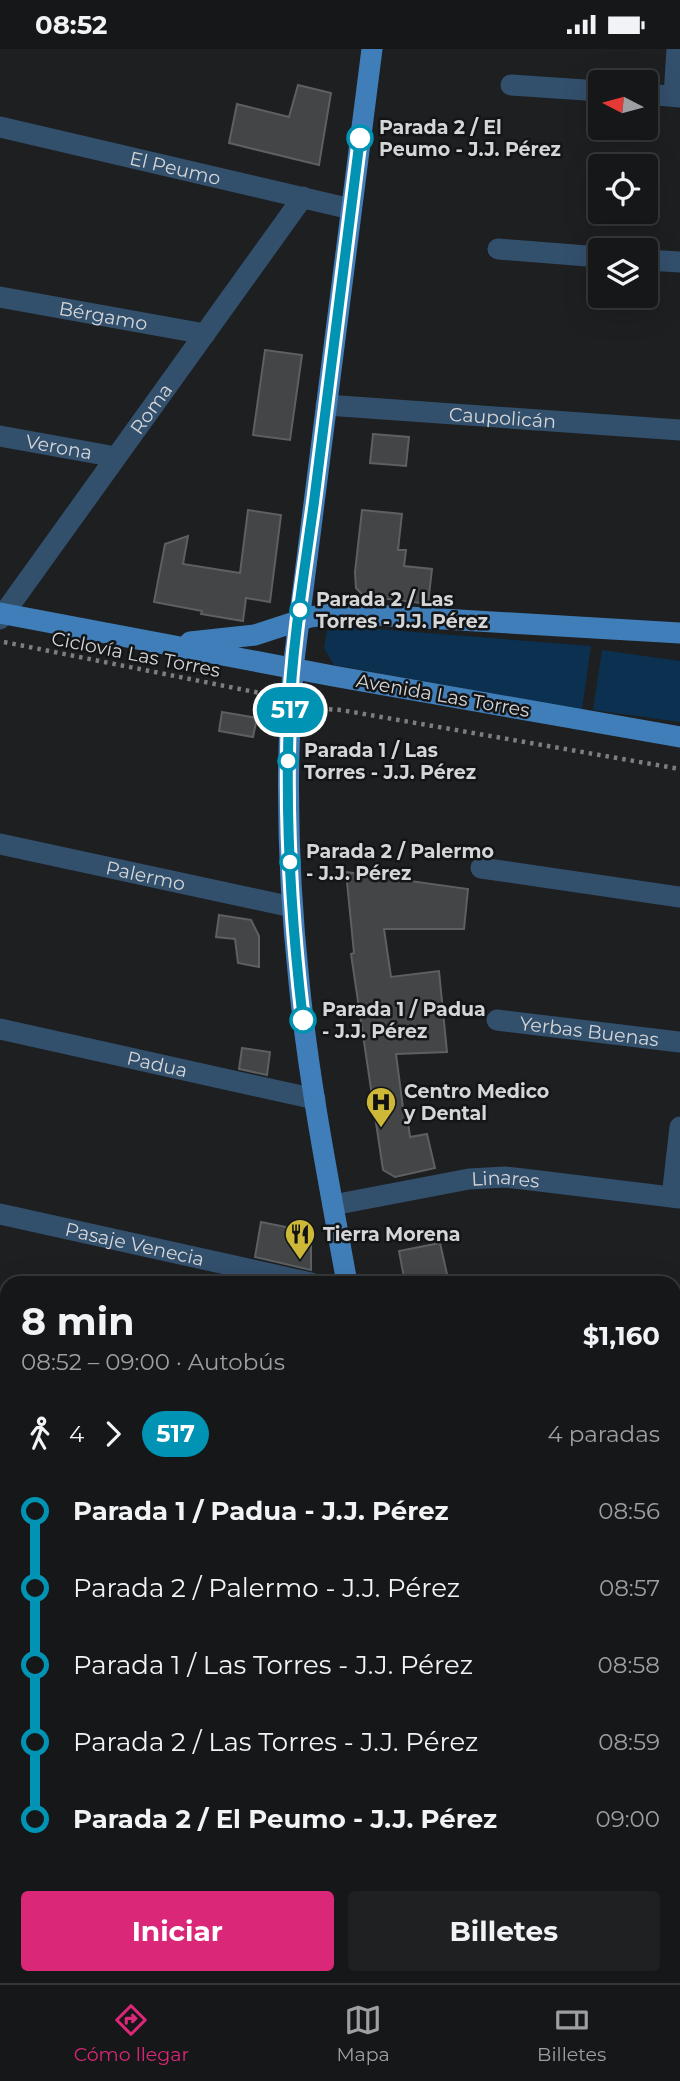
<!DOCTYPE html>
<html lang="es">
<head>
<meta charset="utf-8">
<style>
	:root { --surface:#161719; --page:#1f2022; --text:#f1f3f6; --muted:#9e9fa2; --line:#353638; --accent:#db2777 }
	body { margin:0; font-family:Montserrat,sans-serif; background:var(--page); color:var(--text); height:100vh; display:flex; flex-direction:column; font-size:26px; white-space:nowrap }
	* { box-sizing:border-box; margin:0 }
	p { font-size:23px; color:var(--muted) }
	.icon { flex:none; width:38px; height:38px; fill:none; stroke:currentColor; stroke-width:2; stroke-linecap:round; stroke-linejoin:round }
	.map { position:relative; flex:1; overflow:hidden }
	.side { position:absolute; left:0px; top:1227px; width:681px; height:709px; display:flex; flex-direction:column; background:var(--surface); border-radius:21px 21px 0 0; box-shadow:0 7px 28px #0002,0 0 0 2px var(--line) }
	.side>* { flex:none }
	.badge { padding:0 14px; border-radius:23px; font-size:24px; line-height:46px }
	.needle { width:46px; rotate:276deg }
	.buttons { position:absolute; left:588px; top:21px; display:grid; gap:14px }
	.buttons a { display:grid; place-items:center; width:70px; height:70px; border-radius:7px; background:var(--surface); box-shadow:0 7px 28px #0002,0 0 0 2px var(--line); font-size:35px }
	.map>.badge { position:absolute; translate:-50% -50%; box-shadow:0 0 0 4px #fff }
	.legs { display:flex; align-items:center; gap:10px; height:77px; padding:0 21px; font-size:23px }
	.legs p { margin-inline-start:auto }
	.summary { display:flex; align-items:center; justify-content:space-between; height:119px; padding:0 21px }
	h1 { font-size:38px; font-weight:700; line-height:52px }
	.action { display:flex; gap:14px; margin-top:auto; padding:14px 21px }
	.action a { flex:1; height:80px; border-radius:7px; background:var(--accent); color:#fff; font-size:28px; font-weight:700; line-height:80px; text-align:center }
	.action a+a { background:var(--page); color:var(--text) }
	ul { padding:0 21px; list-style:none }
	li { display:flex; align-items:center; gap:24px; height:77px; font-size:26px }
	li i { display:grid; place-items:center; width:10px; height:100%; margin:0 9px; background:currentColor }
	li i::after { content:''; width:18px; height:18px; margin:-9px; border:5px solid; border-radius:50%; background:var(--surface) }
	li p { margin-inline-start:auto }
	li:first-child i { background:linear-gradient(#0000 50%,currentColor 0) }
	li:last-child i { background:linear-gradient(currentColor 50%,#0000 0) }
	.status { display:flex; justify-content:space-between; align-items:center; height:49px; padding:0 35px; background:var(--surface); direction:ltr }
	.status svg { height:19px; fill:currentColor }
	.tab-bar { display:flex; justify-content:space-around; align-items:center; height:98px; border-top:2px solid var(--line); background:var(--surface); font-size:19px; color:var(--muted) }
	.tab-bar a { display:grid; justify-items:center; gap:4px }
	.tab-bar .on { color:var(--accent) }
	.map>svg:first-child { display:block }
</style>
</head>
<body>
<div class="status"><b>08:52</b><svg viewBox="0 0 49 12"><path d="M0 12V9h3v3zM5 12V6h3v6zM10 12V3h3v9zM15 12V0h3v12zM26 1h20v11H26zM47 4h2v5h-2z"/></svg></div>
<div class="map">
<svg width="680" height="1934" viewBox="0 0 680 1934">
	<rect width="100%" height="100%" fill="#1d1f21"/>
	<path fill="#0b3050" d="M352,578L591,597L582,661L334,616L324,599L327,582Z
		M602,601L680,612V673L593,661Z"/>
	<path fill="#434547" stroke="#5d6062" stroke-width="2" d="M298,36L331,44L319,116L229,94L237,55L289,68Z
		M265,301L302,306L290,391L253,386Z
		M373,385L409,388L406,417L370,414Z
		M248,461L281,466L270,553L246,549L243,572L201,565L202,562L154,553L165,495L188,487L183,515L240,524Z
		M362,461L402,465L398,501H406L404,517L432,520L428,555L364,547L356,539L355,523Z
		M222,663L257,669L253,688L219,682Z
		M346,823L468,840L464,880H384L391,928L439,922L447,1003L396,1005L403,1059H406L410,1088L427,1085L435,1119L395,1128L383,1121L351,905L354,904Z
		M219,866L251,871L259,887V918L238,914L235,890L216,888Z
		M242,999L270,1003L267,1026L239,1020Z
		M261,1173L311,1183V1221L255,1208Z
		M440,1194L449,1234H405L399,1202Z"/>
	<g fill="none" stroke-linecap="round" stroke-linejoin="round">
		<path stroke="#7d7e80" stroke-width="4.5" stroke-dasharray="3.5 5" stroke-linecap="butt" d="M4,593L270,646
			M312,659L341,661L680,720"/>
		<g stroke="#324f6c" stroke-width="21">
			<path d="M511,36L600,42"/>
			<path d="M646,45L680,48"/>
			<path d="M674,47L677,0"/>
			<path id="s1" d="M0,78L351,160"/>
			<path d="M498,200L600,208"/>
			<path d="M646,211L680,213"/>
			<path id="s2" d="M0,248L205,285"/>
			<path id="s3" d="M326,356L680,381"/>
			<path id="s4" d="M0,387L116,408"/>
			<path id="s5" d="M0,570L303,148"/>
			<path id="s6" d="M0,795L292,858"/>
			<path d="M481,819L680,848"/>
			<path id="s7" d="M497,971L680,993"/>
			<path id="s8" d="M0,980L315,1050"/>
			<path d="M672,1148L680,1078"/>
			<path id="s9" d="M333,1156L469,1130L505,1128L523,1130L680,1149"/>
			<path id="s10" d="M0,1165L311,1234"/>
			<path d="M674,1309H680"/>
			<path d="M0,1372L7,1374"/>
			<path d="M674,1465L680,1466"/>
			<path d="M0,1548L7,1549"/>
			<path d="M674,1699L680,1700"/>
			<path d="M0,1706L7,1708"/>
			<path d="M0,1871L7,1872"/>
			<path d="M590,1928L642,1934"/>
			<path d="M98,1934L99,1928"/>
		</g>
		<path stroke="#407eb9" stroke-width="21" d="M0,564L333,627L680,688
			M190,593L255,586L310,568L340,564L680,584
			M347,1234C329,1134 309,1034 299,933C288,829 285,724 293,619L372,0
			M361,1934L362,1928"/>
	</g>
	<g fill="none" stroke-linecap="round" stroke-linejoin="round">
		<g stroke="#fff" stroke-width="16">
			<path id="line-1" d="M303,971C291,871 285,770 289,669C292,597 304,525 314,453C329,332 345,210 360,89"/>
		</g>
		<use href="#line-1" stroke="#0093b3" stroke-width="10"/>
	</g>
	<defs>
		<g id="hospital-pin" transform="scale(1.575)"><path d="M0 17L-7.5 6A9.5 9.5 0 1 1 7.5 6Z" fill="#ceb837" stroke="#141517"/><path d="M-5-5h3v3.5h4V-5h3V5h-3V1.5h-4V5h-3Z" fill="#111"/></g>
		<g id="restaurant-pin" transform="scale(1.575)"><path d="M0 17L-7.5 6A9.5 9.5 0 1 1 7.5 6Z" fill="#ceb837" stroke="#141517"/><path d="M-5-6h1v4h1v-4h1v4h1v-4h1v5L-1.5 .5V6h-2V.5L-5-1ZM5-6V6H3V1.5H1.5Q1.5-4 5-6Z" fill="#111"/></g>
	</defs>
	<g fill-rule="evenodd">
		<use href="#hospital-pin" x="381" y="1053"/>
		<use href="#restaurant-pin" x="300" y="1185"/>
	</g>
	<g fill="#fff" stroke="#0093b3" stroke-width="3.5">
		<circle cx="360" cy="89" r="12"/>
		<circle cx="300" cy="561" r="9"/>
		<circle cx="288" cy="712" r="9"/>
		<circle cx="290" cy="813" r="9"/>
		<circle cx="303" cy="971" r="12"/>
	</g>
	<g text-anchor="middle" stroke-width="5" stroke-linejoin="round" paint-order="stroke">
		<g font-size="19" font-weight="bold" fill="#d5d6d8" stroke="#141517" text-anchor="start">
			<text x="379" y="85">Parada 2 / El<tspan x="379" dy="22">Peumo - J.J. Pérez</tspan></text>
			<text x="316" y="557">Parada 2 / Las<tspan x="316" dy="22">Torres - J.J. Pérez</tspan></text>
			<text x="304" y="708">Parada 1 / Las<tspan x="304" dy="22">Torres - J.J. Pérez</tspan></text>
			<text x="306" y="809">Parada 2 / Palermo<tspan x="306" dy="22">- J.J. Pérez</tspan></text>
			<text x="322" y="967">Parada 1 / Padua<tspan x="322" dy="22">- J.J. Pérez</tspan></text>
		</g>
		<g font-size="19" fill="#d5d6d8" stroke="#141517">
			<text dy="7" stroke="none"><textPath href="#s1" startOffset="180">El Peumo</textPath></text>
			<text dy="7" stroke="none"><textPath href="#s2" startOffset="105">Bérgamo</textPath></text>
			<text dy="7" stroke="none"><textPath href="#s5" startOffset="259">Roma</textPath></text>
			<text dy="7" stroke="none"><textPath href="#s3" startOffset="177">Caupolicán</textPath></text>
			<text dy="7" stroke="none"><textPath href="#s4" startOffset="60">Verona</textPath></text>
			<text transform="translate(136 605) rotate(11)" y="7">Ciclovía Las Torres</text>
			<text transform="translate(443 646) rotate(10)" y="7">Avenida Las Torres</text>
			<text dy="7" stroke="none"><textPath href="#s6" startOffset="149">Palermo</textPath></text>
			<text dy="7" stroke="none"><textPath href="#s7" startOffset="93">Yerbas Buenas</textPath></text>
			<text dy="7" stroke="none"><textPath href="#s8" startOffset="161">Padua</textPath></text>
			<text dy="7" stroke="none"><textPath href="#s9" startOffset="175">Linares</textPath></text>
			<text dy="7" stroke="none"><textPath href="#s10" startOffset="138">Pasaje Venecia</textPath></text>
		</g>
		<g font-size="19" font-weight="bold" fill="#d5d6d8" stroke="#141517" text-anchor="start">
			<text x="404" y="1049">Centro Medico<tspan x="404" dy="22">y Dental</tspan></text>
			<text x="323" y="1192">Tierra Morena</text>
		</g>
	</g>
</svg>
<div class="buttons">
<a><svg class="needle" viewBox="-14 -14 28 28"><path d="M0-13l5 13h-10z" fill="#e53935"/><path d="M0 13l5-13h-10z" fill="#9e9fa2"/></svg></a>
<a><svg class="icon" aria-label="locate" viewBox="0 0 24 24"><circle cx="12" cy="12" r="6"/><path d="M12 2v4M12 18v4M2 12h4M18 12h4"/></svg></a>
<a><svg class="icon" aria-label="layers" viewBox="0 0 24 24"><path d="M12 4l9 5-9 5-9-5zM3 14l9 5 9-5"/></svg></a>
</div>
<b class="badge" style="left:290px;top:661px;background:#0093b3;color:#fff">517</b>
<section class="side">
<div class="summary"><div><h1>8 min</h1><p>08:52 – 09:00 · Autobús</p></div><b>$1,160</b></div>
<div class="legs"><svg class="icon" aria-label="walk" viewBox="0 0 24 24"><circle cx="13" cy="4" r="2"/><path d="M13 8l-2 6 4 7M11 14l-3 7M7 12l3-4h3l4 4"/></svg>4<svg class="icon" aria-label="forward" viewBox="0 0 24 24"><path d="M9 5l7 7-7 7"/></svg><b class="badge" style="background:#0093b3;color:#fff">517</b><p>4 paradas</p></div>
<ul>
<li><i style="color:#0093b3"></i><b>Parada 1 / Padua - J.J. Pérez</b><p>08:56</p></li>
<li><i style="color:#0093b3"></i><span>Parada 2 / Palermo - J.J. Pérez</span><p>08:57</p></li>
<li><i style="color:#0093b3"></i><span>Parada 1 / Las Torres - J.J. Pérez</span><p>08:58</p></li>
<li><i style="color:#0093b3"></i><span>Parada 2 / Las Torres - J.J. Pérez</span><p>08:59</p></li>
<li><i style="color:#0093b3"></i><b>Parada 2 / El Peumo - J.J. Pérez</b><p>09:00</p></li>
</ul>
<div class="action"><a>Iniciar</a><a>Billetes</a></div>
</section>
</div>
<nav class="tab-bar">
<a class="on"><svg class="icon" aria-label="directions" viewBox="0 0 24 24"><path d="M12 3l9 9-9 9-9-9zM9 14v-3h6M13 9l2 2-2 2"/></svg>Cómo llegar</a>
<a><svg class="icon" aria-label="map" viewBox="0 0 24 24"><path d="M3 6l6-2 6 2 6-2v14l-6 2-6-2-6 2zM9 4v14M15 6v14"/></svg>Mapa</a>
<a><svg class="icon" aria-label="tickets" viewBox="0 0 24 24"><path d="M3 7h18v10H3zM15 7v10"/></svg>Billetes</a>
</nav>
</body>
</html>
